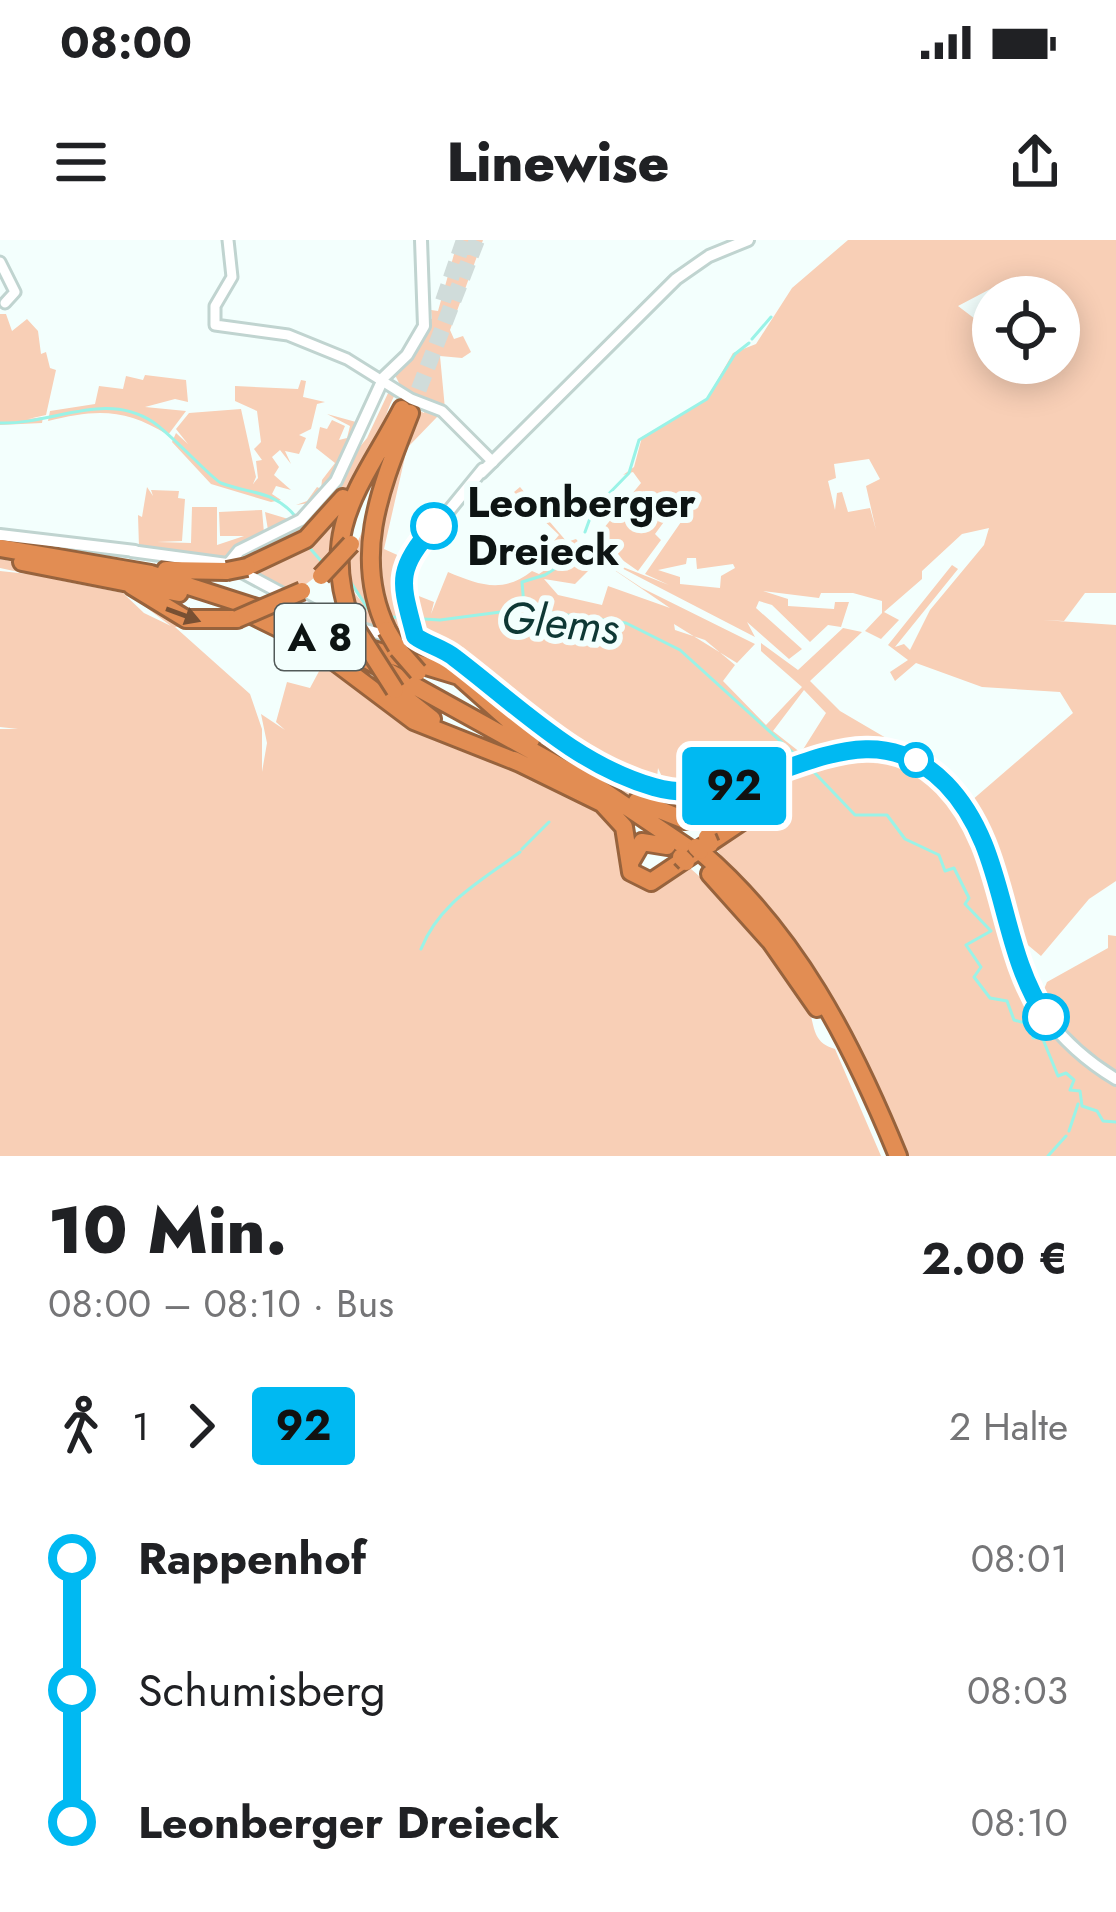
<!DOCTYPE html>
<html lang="de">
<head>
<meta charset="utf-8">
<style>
	:root { --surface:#fff; --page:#f6f6f6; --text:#202124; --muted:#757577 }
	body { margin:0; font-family:Jost,sans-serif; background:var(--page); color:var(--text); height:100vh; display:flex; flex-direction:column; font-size:45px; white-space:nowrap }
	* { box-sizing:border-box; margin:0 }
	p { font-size:39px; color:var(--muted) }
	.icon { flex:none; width:66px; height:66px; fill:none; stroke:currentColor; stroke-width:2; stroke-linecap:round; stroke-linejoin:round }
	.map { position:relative; height:916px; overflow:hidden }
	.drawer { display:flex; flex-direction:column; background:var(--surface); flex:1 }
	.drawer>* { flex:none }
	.badge { padding:0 24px; border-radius:9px; font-size:42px; line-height:78px }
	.buttons { position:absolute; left:972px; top:36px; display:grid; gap:24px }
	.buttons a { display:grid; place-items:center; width:108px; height:108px; border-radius:50%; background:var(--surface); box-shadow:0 6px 30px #0003; font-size:60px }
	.map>.badge { position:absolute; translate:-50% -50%; box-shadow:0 0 0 6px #fff }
	.legs { display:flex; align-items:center; gap:18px; height:132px; padding:0 48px; font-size:39px }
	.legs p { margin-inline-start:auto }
	.head { display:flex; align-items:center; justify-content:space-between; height:204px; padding:0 48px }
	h1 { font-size:66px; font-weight:800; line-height:90px }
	ul { padding:0 48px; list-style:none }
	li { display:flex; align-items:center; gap:42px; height:132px; font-size:45px }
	li i { display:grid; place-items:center; width:18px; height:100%; margin:0 15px; background:currentColor }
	li i::after { content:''; width:30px; height:30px; margin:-15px; border:9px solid; border-radius:50%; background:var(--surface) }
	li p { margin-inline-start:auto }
	li:first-child i { background:linear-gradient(#0000 50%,currentColor 0) }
	li:last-child i { background:linear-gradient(currentColor 50%,#0000 0) }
	.status { display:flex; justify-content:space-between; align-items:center; height:84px; padding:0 60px; background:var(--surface); direction:ltr }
	.status svg { height:33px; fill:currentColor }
	header { display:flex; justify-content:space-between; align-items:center; height:156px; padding:0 48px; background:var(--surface); font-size:54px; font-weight:800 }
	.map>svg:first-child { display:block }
</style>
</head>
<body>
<div class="status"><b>08:00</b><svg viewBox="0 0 49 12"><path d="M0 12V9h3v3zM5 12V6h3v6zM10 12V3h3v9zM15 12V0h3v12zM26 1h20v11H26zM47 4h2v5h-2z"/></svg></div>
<header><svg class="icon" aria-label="menu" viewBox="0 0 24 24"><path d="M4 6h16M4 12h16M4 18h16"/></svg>Linewise<svg class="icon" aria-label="share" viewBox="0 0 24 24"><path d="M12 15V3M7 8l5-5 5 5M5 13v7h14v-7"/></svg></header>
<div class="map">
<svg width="1116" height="916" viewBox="0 0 1116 916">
	<rect width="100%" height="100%" fill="#f3fffd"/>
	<path fill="#f8cfb6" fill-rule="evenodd" d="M458,0H483L450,90L454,99L463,96L471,112L462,118L440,116L445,169L404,153L394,133L427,78L432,79L431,70L438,71Z
		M848,0H1116V353H1085L1064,381L1043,380L1116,385V641L1089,659L1041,716L1017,696L999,626L971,561L1073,473L1060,452L982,447L916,423L895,441L890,432L908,420L888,405L952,325L958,329L895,407L904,404L910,410L930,370L984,305L989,288L962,294L922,331V339L884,372L899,380L881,399L865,391L882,373V361L853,353H821L819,358L763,351L788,359V366L834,369L835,362H849L841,387L828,385L810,402L772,365L759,361L756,368L802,409L789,419L747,382L755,397L610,322L669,345L645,334L681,282L680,260L655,294L661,300L638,331L594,300L641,243L633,232L623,235L634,227L642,197L706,160L733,113L756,104L792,48ZM996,46L997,57H1059V123H993V82L983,85L958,66ZM869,219L880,239L866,246L876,290L870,268L848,272L842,252L837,253L835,270L828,241L836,238L834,224ZM687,318H696L697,329L733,324L735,328L721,336L720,348L680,344V337L658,330L686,324Z
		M0,74H6L12,91L27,79L38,91L41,114L46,112L50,128L56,130L46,175L28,179L43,177L42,183L0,185Z
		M145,135L186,140L188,162L175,159L145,167L186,171L168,195C125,168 96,169 48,181L50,171L95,164L99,146L123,149L126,136L143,140Z
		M301,140L306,141L303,157L325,162L317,164L311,189L299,195L306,198L299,214L285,211L291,224L280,210L272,217L279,227L274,235L291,250L276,246L272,254L281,260L271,262L211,244L172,202L176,193L188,204L176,189L189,173L241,169L256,237L253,244L258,238L256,221L262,220L254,209L261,202L257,171L235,161V146L298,149Z
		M386,142L398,150C386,168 385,183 378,201C352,262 308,292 255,324L236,320L295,287L367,198L389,151Z
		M396,159L424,173L426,168L438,170L459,190L438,176L407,208L384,309L404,318L398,342L402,395H393L374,298L402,211L409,203H403L415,175L419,176L418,173L384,188Z
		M327,174L356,182L325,254L320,251L309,263L296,265L307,261L317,247L321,249L322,240L335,223L316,208L320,187L327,189L332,180L345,186L339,200L347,198L350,186Z
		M147,247L153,256L151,250L179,251L178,258L185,259L182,301L157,302L191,303L192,267H217V305L244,296H220L219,272L262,270L264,293L268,290L265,272L295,281L236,308L224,319L139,307L138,275L142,277Z
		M520,247L567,302L576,299L596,323L575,344L544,339L558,355L602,365L608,346L670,368L598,319L642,348L755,404L737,423L674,384L675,390L705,400L735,425L723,441L766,485L802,447L761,411V403L798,430L843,388L862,392L810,441L840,471L910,512L851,505L770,535L771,529L764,530L768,535L754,540L691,547L645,541H702L663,539L658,528L657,537L638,538C568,512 520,462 460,420C448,411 421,402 416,391C402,360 398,327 430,296L413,317L406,351L434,362L431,374L448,332C479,345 503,354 532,331L539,334L561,319L549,307L559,295L514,252ZM804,450L826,473L797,519L801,513L773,491Z
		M347,256C338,309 338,325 290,355L248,330Z
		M369,276L386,394L357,388L343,339L366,367L343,335Z
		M0,319L74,333L72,341L58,340L123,353L144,373L171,386L124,351L75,341L116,342L168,373L252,377L284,391L388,465L608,572L639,641L684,623C733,664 768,706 803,759C818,780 807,801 835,809L881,916H0V489H18L0,487V331L28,334L0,328ZM252,382L324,422L310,448L287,442L276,482L285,490L261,474L267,503L262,532V489L250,454L175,387Z
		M398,403L452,419L612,531L634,543L694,556L693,575L635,558L535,501L485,454L410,419Z
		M845,510L808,526L819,528C868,486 948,532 971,580C989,619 991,665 1007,705C1029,761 1062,817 1116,847V916H905L817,735L716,609L761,544Z
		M743,550L751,555L739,581L709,592L708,557Z
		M1108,695L1116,696V835L1066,794L1040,759L1047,742L1108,708Z"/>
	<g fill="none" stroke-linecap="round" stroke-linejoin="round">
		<path stroke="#9af3e7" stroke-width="3" d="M752,99L771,77
			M0,183C52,185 105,150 153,182C171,194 213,240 221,243C249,254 274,250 295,276
			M585,292L593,270L629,233L639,200L707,159L735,114L749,103
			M308,306L322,322
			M350,341L370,372
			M524,366L522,342L545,335L576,315
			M391,377L440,380L523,369L626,383L680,410L799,518
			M812,530L855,575H887L905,599L939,615L945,631L954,628L969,658L965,664L991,691L966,705L981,727L974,737L990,758L1007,761L1014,780L1032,785L1033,798L1042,797L1058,836L1066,833L1074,840L1070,850L1080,851L1082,866L1097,871L1103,881L1116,882
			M522,609L549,582
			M421,709C440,662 480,642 520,612
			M1069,891L1078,864
			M1048,916L1066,896"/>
		<path stroke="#d0dcda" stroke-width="16" stroke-dasharray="16 8" stroke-linecap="butt" d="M443,61L464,0
			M410,172L477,0"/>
		<g stroke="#c0d4d0" stroke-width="15">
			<path id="tertiary" d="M228,0L232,37L215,66V85L288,95L347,119L411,159L442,171L493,222
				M0,22L15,52L5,63"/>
		</g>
		<g stroke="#c0d4d0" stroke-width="16">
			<path id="secondary" d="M481,233L676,39L709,16L748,0
				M0,295L135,311
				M131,311L227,324L337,383L438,408L544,490L652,546L688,553L751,544
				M226,327L239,311L301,280L336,241L384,137L407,115L424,86L421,0
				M411,399L401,351L407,322L483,229
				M749,543C788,535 821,505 862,506C989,506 983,649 1019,730C1039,776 1073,813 1116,839"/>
		</g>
		<g stroke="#97633d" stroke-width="22">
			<path id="motorway" d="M0,308L151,334L297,381L599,548L691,610
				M22,322L179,353
				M247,327L306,299L343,258
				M166,330L227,331
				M132,346L186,379H237
				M250,374L313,405L414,481L520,523
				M351,381C318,287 362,246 402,169
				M387,390C351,315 382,245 410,173
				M370,409L459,436L531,500
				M395,450L432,479
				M514,520L610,567
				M637,561L685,580L698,571L702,550
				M602,563L624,587L631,632L651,642L745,579L756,564L755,542
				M700,611C796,693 851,801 898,916
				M631,621L642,602L667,606
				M710,634L771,702L817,768"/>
		</g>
		<use href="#tertiary" stroke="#fff" stroke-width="9"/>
		<use href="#secondary" stroke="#fff" stroke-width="10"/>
		<use href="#motorway" stroke="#e28d53" stroke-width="16"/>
		<g stroke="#97633d" stroke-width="22" stroke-linecap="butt">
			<path id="motorway-bridge" d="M227,331L247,327
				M321,336L351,304
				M237,379L302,351
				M351,381L395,450
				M387,390L397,407
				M398,409L418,432
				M707,597L710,604
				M696,607L700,611
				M681,617L686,622"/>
		</g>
		<use href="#motorway-bridge" stroke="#e28d53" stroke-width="16"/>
	</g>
	<defs><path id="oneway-solid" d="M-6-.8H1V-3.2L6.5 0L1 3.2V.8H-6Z" transform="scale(3)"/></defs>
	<use fill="#785033" href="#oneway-solid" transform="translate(183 375) rotate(20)"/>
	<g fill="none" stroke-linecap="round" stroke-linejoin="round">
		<g stroke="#fff" stroke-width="27">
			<path id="line-1" d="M434,286C394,332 401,342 415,396C427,405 443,408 455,418C517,465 576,525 654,547C759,577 855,451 946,544C1008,608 997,705 1046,777"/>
		</g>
		<use href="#line-1" stroke="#00b9f2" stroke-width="18"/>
	</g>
	<g fill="#fff" stroke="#00b9f2" stroke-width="6">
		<circle cx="434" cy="286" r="21"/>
		<circle cx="916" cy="520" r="15"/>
		<circle cx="1046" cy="777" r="21"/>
	</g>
	<g text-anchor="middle" stroke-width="12" stroke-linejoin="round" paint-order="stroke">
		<rect fill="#f3fffd" stroke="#525a59" stroke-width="3" x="275" y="364" width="90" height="66" rx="9"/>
		<g font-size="39" font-weight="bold" fill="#0d1413">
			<text x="320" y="411">A 8</text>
		</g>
		<g font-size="42" font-weight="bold" fill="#0d1413" stroke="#f3fffd" text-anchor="start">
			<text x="467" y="277">Leonberger<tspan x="467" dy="48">Dreieck</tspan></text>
		</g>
		<g font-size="45" font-style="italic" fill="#0e3834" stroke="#f3fffd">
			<text transform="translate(560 382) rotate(6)" y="16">Glems</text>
		</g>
	</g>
</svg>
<div class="buttons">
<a><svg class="icon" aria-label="locate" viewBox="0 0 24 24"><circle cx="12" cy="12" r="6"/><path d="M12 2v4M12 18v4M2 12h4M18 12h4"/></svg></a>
</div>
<b class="badge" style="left:734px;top:546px;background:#00b9f2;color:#111">92</b>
</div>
<section class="drawer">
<div class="head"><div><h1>10 Min.</h1><p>08:00 – 08:10 · Bus</p></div><b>2.00 €</b></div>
<div class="legs"><svg class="icon" aria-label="walk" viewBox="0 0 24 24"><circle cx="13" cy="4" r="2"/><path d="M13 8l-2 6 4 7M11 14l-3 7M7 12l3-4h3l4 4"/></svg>1<svg class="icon" aria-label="forward" viewBox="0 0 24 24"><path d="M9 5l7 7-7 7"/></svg><b class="badge" style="background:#00b9f2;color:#111">92</b><p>2 Halte</p></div>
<ul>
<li><i style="color:#00b9f2"></i><b>Rappenhof</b><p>08:01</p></li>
<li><i style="color:#00b9f2"></i><span>Schumisberg</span><p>08:03</p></li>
<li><i style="color:#00b9f2"></i><b>Leonberger Dreieck</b><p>08:10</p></li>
</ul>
</section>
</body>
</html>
